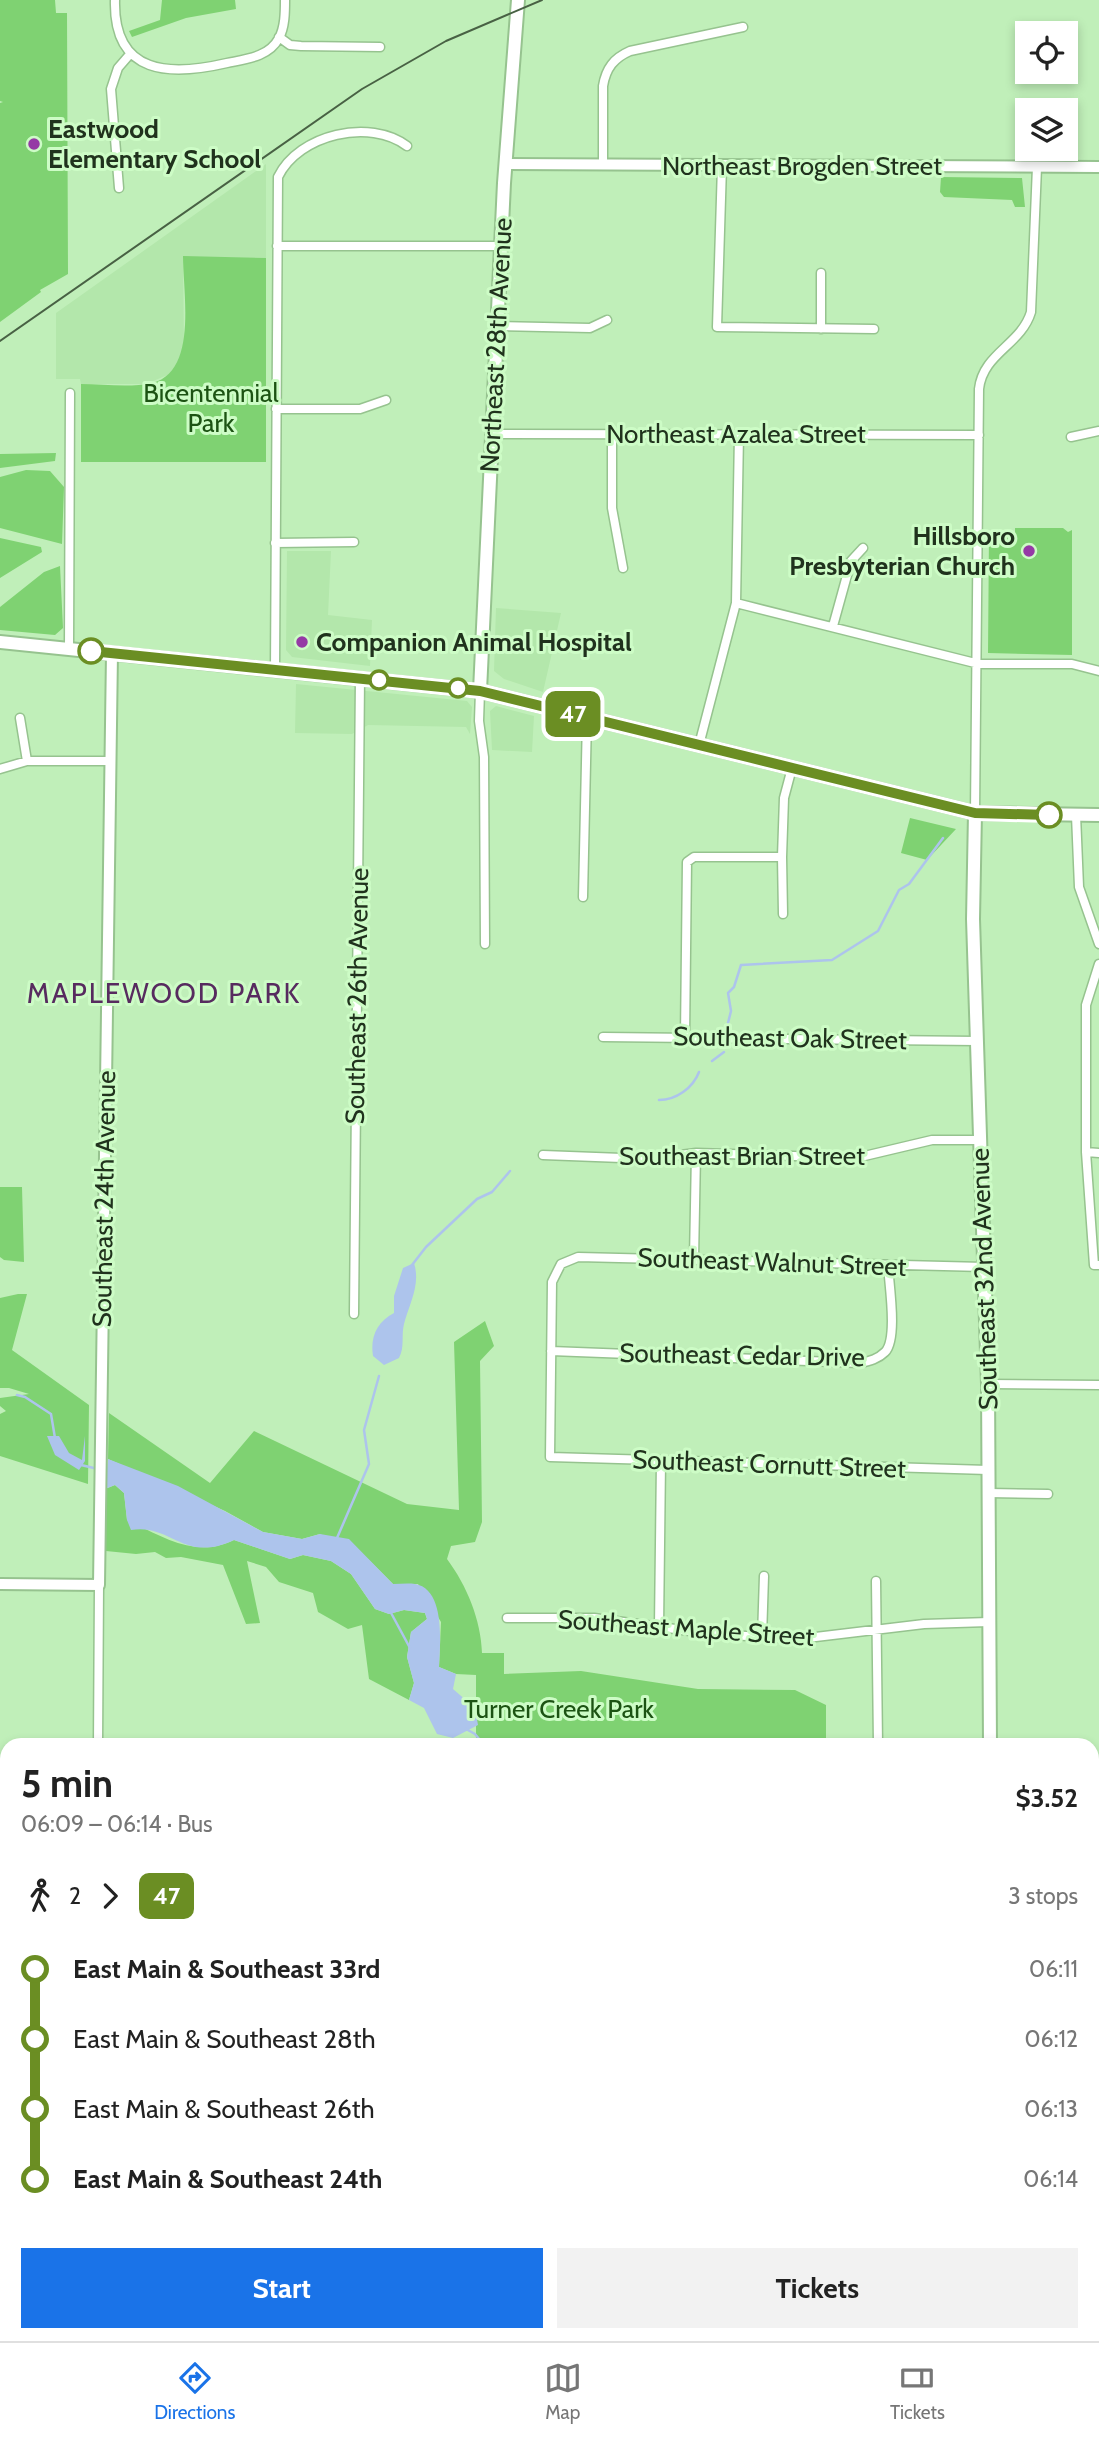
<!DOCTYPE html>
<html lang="en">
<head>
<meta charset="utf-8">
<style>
	:root { --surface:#fff; --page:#f2f2f2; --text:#222; --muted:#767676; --line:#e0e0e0; --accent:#1a73e8 }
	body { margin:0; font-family:Cabin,sans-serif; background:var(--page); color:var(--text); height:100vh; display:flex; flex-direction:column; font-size:26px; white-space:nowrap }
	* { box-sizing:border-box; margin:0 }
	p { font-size:23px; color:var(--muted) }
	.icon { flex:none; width:38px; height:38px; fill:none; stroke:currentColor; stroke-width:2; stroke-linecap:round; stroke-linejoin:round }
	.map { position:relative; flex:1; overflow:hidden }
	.side { position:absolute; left:0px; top:1738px; width:1099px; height:604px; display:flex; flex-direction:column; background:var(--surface); border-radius:21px 21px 0 0; box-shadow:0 4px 10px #0003 }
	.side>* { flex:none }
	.badge { padding:0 14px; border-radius:10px; font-size:24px; line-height:46px }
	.tools { position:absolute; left:1015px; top:21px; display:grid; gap:14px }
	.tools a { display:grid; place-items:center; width:63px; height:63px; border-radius:0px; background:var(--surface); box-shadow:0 4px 10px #0003; font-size:35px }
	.map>.badge { position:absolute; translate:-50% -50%; box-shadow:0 0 0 4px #fff }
	.legs { display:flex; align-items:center; gap:10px; height:77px; padding:0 21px; font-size:23px }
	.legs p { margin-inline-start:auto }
	.summary { display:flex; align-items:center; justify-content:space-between; height:119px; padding:0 21px }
	h1 { font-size:38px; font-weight:700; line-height:52px }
	.action { display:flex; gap:14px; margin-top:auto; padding:14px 21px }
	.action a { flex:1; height:80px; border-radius:0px; background:var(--accent); color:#fff; font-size:28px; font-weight:700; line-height:80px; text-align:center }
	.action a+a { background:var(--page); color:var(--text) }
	ul { padding:0 21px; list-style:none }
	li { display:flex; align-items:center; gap:24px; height:70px; font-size:26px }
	li i { display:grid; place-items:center; width:10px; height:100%; margin:0 9px; background:currentColor }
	li i::after { content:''; width:18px; height:18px; margin:-9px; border:5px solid; border-radius:50%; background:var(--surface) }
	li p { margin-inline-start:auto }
	li:first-child i { background:linear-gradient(#0000 50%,currentColor 0) }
	li:last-child i { background:linear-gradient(currentColor 50%,#0000 0) }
	.tab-bar { display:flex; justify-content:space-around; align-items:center; height:98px; border-top:2px solid var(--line); background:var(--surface); font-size:19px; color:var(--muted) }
	.tab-bar a { display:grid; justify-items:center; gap:4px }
	.tab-bar .selected { color:var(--accent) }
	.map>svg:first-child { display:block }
</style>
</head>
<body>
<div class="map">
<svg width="1099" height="2341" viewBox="0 0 1099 2341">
	<rect width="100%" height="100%" fill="#c0efb9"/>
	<path fill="#b3e7ab" d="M266,164V258L183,257L184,347L179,362L170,374L146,384H81L80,379H56V313Z
		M287,551H331L328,615L372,620L370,666L292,657L286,650Z
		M496,608L561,613L543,692L504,679L494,671Z
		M296,684L467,701L472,707L470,734L466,727L368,725L352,734L295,733Z
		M496,706L534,716L532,752L492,750L490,711Z"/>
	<path fill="#7fd272" d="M0,0H55L56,13H67L68,274L40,290L41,292L0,322V103L3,102L0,101Z
		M162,0H235L236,9L186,18L132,37L129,31L160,20Z
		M941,177L1022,178L1025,207H1015L1012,200L944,197L940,192Z
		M183,256L266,258V462H81V384C103,384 130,388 152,383C198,372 183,293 183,256Z
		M56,453L55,461L0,468V454Z
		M26,470L50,471L64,487L62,544L0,528V477Z
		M1015,528H1063L1068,532L1072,530V655L988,653L989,533H1015Z
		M0,538L41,547L42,552L0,578Z
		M60,566L63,628L55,635L0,630V607L44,572Z
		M910,818L956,829L927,860L901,853Z
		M0,1187H22L24,1262L4,1260L0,1257Z
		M18,1294H27L12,1350L89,1405L88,1484L0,1456V1414L6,1411L0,1406V1398L29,1394L9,1388H0V1298Z
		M485,1321L494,1346L480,1361L482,1522L475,1542L451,1546L447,1559C467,1586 481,1620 482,1653H504V1674L581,1671L698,1689L795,1690L826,1705V1745H476V1675L456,1674L439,1667L441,1622L418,1584H393L368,1559L320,1534L302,1539L263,1532L225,1511L108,1459L109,1413L210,1483L254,1431L407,1504L459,1510L454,1342Z
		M115,1485L124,1493L127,1520C163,1537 196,1559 234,1540L290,1559L303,1555L331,1561L351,1574L375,1609L389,1614L404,1610L425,1613L427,1619L411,1632L407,1657L414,1683L409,1700L369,1679L362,1625L348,1629L318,1612L313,1593L279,1582L266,1567L247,1561L260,1623L246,1624L223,1565L181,1557L166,1558L155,1552L136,1554L106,1551L105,1489Z"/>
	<path fill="#adc4ec" d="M414,1263C421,1285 409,1304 404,1324C401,1336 405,1347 399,1358L384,1365L373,1356C370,1337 377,1322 394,1313V1296L403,1268Z
		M47,1436H59L69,1453L82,1460L85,1436V1461L79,1470L55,1455Z
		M108,1459L178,1486L263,1532L302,1539L320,1534L349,1539L393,1584C400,1584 408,1583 415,1584C446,1589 440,1645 439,1667L456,1674L453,1689L475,1708L478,1725L453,1738L437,1734L424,1708L409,1700L414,1683L407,1657L411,1632L427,1619L425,1613L404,1610L389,1614L375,1609L351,1574L331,1561L303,1555L290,1559L234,1540C184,1564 171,1523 131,1530L127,1520L124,1493L115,1485L105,1489Z"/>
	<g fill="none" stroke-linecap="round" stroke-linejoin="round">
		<path stroke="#adc4ec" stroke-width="2.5" d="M728,1023L731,1011L728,993L734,987L741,965L832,960L878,931L899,890L909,884L943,838
			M712,1061L724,1052
			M659,1100C676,1100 693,1088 699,1072
			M412,1265L426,1247L477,1199L492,1192L510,1171
			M17,1395L25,1397L51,1414L55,1438
			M81,1465L98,1469
			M337,1538L369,1464L364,1430L379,1376
			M390,1611L410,1648
			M466,1729L475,1734L484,1745"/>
		<g stroke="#96c38f" stroke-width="11">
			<path id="minor" d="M115,0C113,76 171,76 227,63C246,59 269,57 279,38C285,27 285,12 285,0
				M279,37L290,45L301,46L380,47
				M603,165V86C606,68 614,58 630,51L743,27
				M722,166L717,327L874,329
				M119,188L111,89L118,68L131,53
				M277,246H501
				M497,326L590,328L607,320
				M821,329V273
				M276,409H360L386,400
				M492,434L979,435
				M612,434V508L623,568
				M1071,437L1099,431
				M275,543L354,542
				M736,603L979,664H1072L1099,671
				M833,626L851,561L863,548
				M69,649L70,393
				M275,670L278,177C299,134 370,118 407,146
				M480,691L479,721L484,757L485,944
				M20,718L27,761
				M699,745L736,603L739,434
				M0,769L27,761H110
				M975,813L979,389C983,353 1021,345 1031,312L1037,167
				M1076,815L1079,887L1099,944
				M782,857L783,914
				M583,897L587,718
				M1099,964L1086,1005V1152L1094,1265H1099
				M603,1037L977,1041
				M685,1037L687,862L694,857H782L784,798L792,768
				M1086,1152L1099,1153
				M543,1155L648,1159L696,1153L856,1158L932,1140H980
				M694,1259L696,1153
				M984,1267L578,1257L561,1264L552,1282L550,1457L988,1470
				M354,1314L360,678
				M551,1351L860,1363C870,1361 878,1359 885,1352C898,1339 889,1284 888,1265
				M988,1384L1099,1385
				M988,1493L1048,1494
				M876,1581L878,1745
				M507,1618H594L712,1634L799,1639L924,1624L989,1622
				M659,1627L661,1461
				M762,1637L764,1576
				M98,1745L99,1585
				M1092,1819L1099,1785
				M1092,1842L1099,1845
				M1092,2081H1099
				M0,2168H7
				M1092,2198L1094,2197
				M0,2276H7
				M90,2334V2341
				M197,2334V2341
				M296,2334V2341
				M679,2334V2341
				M844,2334L847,2341
				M1087,2338L1091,2341
				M568,2341L569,2334"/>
		</g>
		<g stroke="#96c38f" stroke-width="14">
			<path id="tertiary" d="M506,164L1099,167
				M0,1584L99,1585L112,653
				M1092,1960H1099"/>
		</g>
		<g stroke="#96c38f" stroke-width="16">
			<path id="secondary" d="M0,642L480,691L975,813L1099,815
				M480,691L504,183L518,0
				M975,813L973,919L988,1384L990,1745
				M968,2341L971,2334"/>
		</g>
		<use href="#minor" stroke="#fff" stroke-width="8"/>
		<use href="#tertiary" stroke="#fff" stroke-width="10"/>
		<use href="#secondary" stroke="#fff" stroke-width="12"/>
		<path stroke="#486144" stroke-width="2" d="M0,341L362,89L446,41L542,0"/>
	</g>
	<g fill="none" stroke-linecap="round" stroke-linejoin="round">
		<g stroke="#fff" stroke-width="16">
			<path id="line-1" d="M91,651L480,691L975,813L1049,815"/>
		</g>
		<use href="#line-1" stroke="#6b8e23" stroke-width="10"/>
	</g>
	<g fill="#953aa5" stroke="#cdfcc6" stroke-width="2.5">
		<circle cx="34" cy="144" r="7"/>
		<circle cx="1029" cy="551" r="7"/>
		<circle cx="302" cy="642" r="7"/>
	</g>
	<g fill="#fff" stroke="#6b8e23" stroke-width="3.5">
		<circle cx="91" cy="651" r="12"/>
		<circle cx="379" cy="680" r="9"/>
		<circle cx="458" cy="688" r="9"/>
		<circle cx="1049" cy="815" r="12"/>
	</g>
	<g text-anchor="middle" stroke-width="6" stroke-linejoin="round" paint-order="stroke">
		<g font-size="26" font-weight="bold" fill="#20321d" stroke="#cdfcc6" text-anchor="start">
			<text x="48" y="138">Eastwood<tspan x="48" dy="30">Elementary School</tspan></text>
			<text x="1015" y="545" text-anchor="end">Hillsboro<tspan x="1015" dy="30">Presbyterian Church</tspan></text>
			<text x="316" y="651">Companion Animal Hospital</text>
		</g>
		<g font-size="26" fill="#20321d" stroke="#cdfcc6">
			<text x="802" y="175">Northeast Brogden Street</text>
			<text transform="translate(496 345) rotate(-87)" y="9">Northeast 28th Avenue</text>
			<text x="736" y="443">Northeast Azalea Street</text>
			<text transform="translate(357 996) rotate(-89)" y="9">Southeast 26th Avenue</text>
			<text transform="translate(790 1038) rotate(1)" y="9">Southeast Oak Street</text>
			<text x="742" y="1165">Southeast Brian Street</text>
			<text transform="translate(104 1199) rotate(-89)" y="9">Southeast 24th Avenue</text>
			<text transform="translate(772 1262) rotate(2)" y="9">Southeast Walnut Street</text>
			<text transform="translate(984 1279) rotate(-92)" y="9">Southeast 32nd Avenue</text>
			<text transform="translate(742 1355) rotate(1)" y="9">Southeast Cedar Drive</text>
			<text transform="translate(769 1464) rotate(2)" y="9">Southeast Cornutt Street</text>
			<text transform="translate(686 1628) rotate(4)" y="9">Southeast Maple Street</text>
		</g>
		<g font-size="26" fill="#1c5313" stroke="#cdfcc6">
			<text x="211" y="402">Bicentennial<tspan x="211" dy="30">Park</tspan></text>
			<text x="559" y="1718">Turner Creek Park</text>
		</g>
		<g font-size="28" letter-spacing="2" fill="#572b5f" stroke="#cdfcc6">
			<text x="164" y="1003">MAPLEWOOD PARK</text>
		</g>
	</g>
</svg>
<div class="tools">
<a><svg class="icon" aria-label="locate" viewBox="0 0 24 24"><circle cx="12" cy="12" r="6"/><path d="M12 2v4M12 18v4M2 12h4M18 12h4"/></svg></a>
<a><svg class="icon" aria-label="layers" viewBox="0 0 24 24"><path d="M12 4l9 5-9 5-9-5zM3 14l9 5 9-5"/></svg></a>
</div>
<b class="badge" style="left:573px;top:714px;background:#6b8e23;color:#fff">47</b>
<section class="side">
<div class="summary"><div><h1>5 min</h1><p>06:09 – 06:14 · Bus</p></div><b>$3.52</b></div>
<div class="legs"><svg class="icon" aria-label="walk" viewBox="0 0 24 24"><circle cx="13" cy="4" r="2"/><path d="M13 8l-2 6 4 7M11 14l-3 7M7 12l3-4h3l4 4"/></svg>2<svg class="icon" aria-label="forward" viewBox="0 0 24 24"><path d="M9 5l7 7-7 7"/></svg><b class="badge" style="background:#6b8e23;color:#fff">47</b><p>3 stops</p></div>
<ul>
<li><i style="color:#6b8e23"></i><b>East Main &amp; Southeast 33rd</b><p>06:11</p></li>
<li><i style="color:#6b8e23"></i><span>East Main &amp; Southeast 28th</span><p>06:12</p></li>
<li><i style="color:#6b8e23"></i><span>East Main &amp; Southeast 26th</span><p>06:13</p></li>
<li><i style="color:#6b8e23"></i><b>East Main &amp; Southeast 24th</b><p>06:14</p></li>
</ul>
<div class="action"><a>Start</a><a>Tickets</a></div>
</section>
</div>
<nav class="tab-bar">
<a class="selected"><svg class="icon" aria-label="directions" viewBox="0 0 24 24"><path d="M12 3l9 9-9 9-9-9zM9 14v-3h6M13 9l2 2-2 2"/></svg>Directions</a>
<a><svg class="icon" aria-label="map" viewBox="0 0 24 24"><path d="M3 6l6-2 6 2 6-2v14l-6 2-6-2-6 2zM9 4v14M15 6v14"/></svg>Map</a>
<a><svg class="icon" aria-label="tickets" viewBox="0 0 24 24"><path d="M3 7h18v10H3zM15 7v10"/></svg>Tickets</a>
</nav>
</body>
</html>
